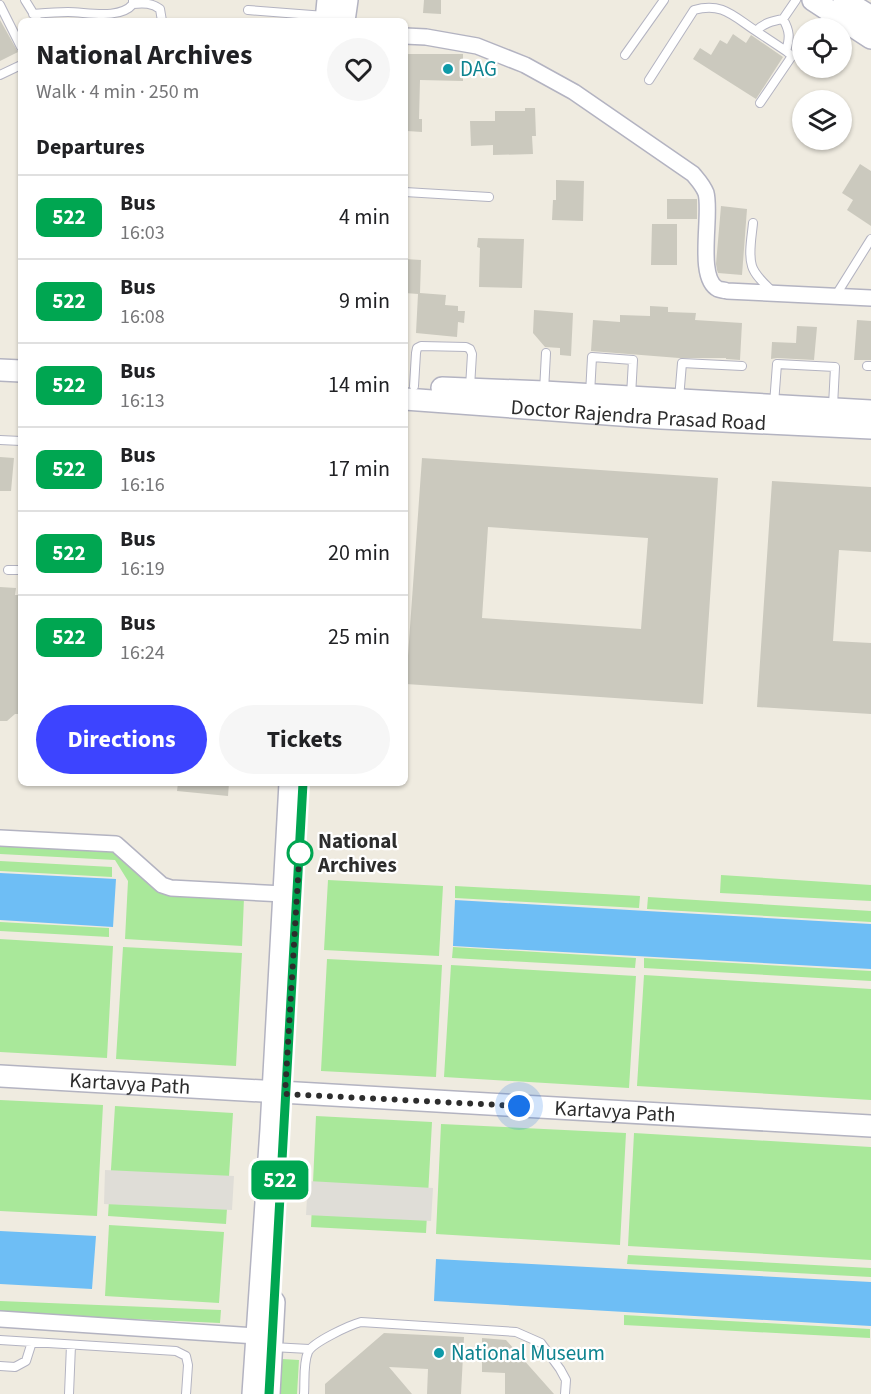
<!DOCTYPE html>
<html lang="en">
<head>
<meta charset="utf-8">
<style>
	:root { --surface:#fff; --page:#f6f6f6; --text:#202124; --muted:#757577; --line:#e0e0e0; --accent:#3d44ff }
	body { margin:0; font-family:"Source Sans 3",sans-serif; background:var(--page); color:var(--text); height:100vh; display:flex; flex-direction:column; font-size:22px; white-space:nowrap }
	* { box-sizing:border-box; margin:0 }
	p { font-size:20px; color:var(--muted) }
	.icon { flex:none; width:33px; height:33px; fill:none; stroke:currentColor; stroke-width:2; stroke-linecap:round; stroke-linejoin:round }
	.map { position:relative; flex:1; overflow:hidden }
	.details { position:absolute; left:18px; top:18px; width:390px; height:768px; display:flex; flex-direction:column; background:var(--surface); border-radius:9px; box-shadow:0 2px 4px #0004 }
	.details>* { flex:none }
	.badge { padding:0 12px; border-radius:9px; font-size:21px; line-height:39px }
	.buttons { position:absolute; left:792px; top:18px; display:grid; gap:12px }
	.buttons a { display:grid; place-items:center; width:60px; height:60px; border-radius:50%; background:var(--surface); box-shadow:0 2px 4px #0004; font-size:30px }
	.you { position:absolute; width:30px; height:30px; margin:-15px; border:4px solid #fff; border-radius:50%; background:#1a73e8; box-shadow:0 0 0 9px #1a73e833 }
	.map>.badge { position:absolute; translate:-50% -50%; box-shadow:0 0 0 3px #fff }
	h2 { padding:0 18px; font-size:22px; line-height:54px }
	.round { display:grid; place-items:center; flex:none; width:63px; height:63px; border-radius:32px; background:var(--page) }
	.summary { display:flex; align-items:center; justify-content:space-between; height:102px; padding:0 18px }
	h1 { font-size:28px; font-weight:700; line-height:45px }
	.primary-button { display:flex; gap:12px; margin-top:auto; padding:12px 18px }
	.primary-button a { flex:1; height:69px; border-radius:36px; background:var(--accent); color:#fff; font-size:24px; font-weight:700; line-height:69px; text-align:center }
	.primary-button a+a { background:var(--page); color:var(--text) }
	ul { padding:0; list-style:none }
	li { display:flex; align-items:center; gap:18px; height:84px; padding:0 18px; border-top:2px solid var(--line) }
	li div { flex:1 }
	li b { display:block; font-size:22px }
	li em { font-style:normal }
	li .badge { min-width:66px; font-weight:700; text-align:center }
	.map>svg:first-child { display:block }
</style>
</head>
<body>
<div class="map">
<svg width="871" height="1394" viewBox="0 0 871 1394">
	<rect width="100%" height="100%" fill="#efebe0"/>
	<path fill="#a9e89a" d="M0,842L115,850L174,896L244,898L242,946L125,939L128,881L115,860L0,854Z
		M0,861L112,867V877L0,871Z
		M721,875L871,885V901L720,893Z
		M328,880L443,886L439,956L324,950Z
		M455,886L640,896L639,908L455,898Z
		M648,897L871,911V922L647,909Z
		M0,922L109,928V937L0,931Z
		M0,939L113,946L107,1058L0,1052Z
		M123,947L242,953L236,1066L116,1059Z
		M453,947L636,958L635,968L452,958Z
		M644,958L871,971V981L644,968Z
		M327,959L442,965L436,1077L321,1071Z
		M451,965L636,976L629,1088L444,1077Z
		M644,975L871,989V1100L637,1086Z
		M0,1100L103,1105L97,1216L0,1211Z
		M115,1106L233,1113L226,1224L108,1216Z
		M316,1116L432,1122L426,1233L311,1227Z
		M441,1124L626,1133L620,1245L436,1234Z
		M634,1133L871,1147V1260L628,1246Z
		M109,1225L224,1232L219,1303L105,1296Z
		M628,1255L871,1268V1277L627,1264Z
		M0,1301L221,1310L220,1323L0,1313Z
		M624,1315L870,1329V1338L624,1325Z
		M282,1359L299,1360L297,1394H280Z"/>
	<path fill="#dfddd7" d="M105,1170L234,1176L232,1210L104,1204Z
		M308,1181L433,1188L431,1221L306,1215Z"/>
	<path fill="#6ebef5" d="M0,873L116,879L113,927L0,920Z
		M455,900L871,924V969L453,946Z
		M0,1231L96,1236L92,1289L0,1284Z
		M436,1259L871,1282V1326L434,1301Z"/>
	<path fill="#cbc9be" fill-rule="evenodd" d="M424,0H441V14L423,13Z
		M0,20L18,52L0,61Z
		M733,34L746,43L751,35L783,57L756,99L693,59L700,48L711,55L720,40L727,44Z
		M405,54H463V81L420,80L419,119H422V132L407,131V125H405Z
		M525,108H535L536,136H532L533,154L493,155V145L471,146L470,121H495V111H525Z
		M860,164L871,171V226L847,210L853,200L842,193Z
		M556,180L584,181L583,221L552,220L553,200H556Z
		M667,199H697V219H667Z
		M721,206L747,209L742,275L718,273L717,270L716,264Z
		M652,224H677V265H651Z
		M478,238L524,239L522,288L479,287L480,248L477,247Z
		M405,259L421,260L420,293L446,295L445,305L458,306V311H465L464,323L458,322L457,337L416,333L418,294L405,293Z
		M650,306L668,307V312L696,313L695,320L742,323L740,360L726,359V358H679L591,351L593,320L620,322V315L650,316Z
		M534,310L573,313L571,356L560,355V348L545,347L533,333Z
		M857,320L871,321V360H854Z
		M797,326L817,327L814,360L777,358L771,359L772,342L796,343Z
		M0,457L14,458L11,491H0Z
		M422,458L718,478L703,704L406,684ZM488,527L648,538L641,629L482,618Z
		M772,481L871,487V552L839,550L833,641L871,643V714L757,707Z
		M0,587L16,588L15,595H21V714H15L7,721H0Z
		M178,783H229L228,796L177,791Z
		M384,1333L464,1337L461,1394H427L428,1369L389,1367L412,1394H325V1384Z
		M482,1338L506,1340L554,1394H505V1373L482,1372Z"/>
	<g fill="none" stroke-linecap="round" stroke-linejoin="round">
		<g stroke="#b3b3c1" stroke-width="10">
			<path id="lane" d="M25,0L38,21
				M133,4C144,3 152,3 160,9L162,21
				M0,5L21,47
				M248,10L325,16
				M33,14C45,13 56,12 68,12C87,12 120,20 133,4V0
				M783,19C790,31 790,38 786,51L756,31C764,23 772,21 783,19L796,0
				M625,55L664,0
				M0,75L21,65
				M649,80L694,10C722,2 733,16 756,31
				M760,103L792,56L786,51
				M405,192L489,197
				M753,223C752,235 748,254 752,266C755,276 766,285 773,292
				M836,295L871,239
				M867,366H871
				M414,386L416,353L417,348L421,346L466,347L470,349L472,354L470,387
				M544,391L546,353
				M590,394L592,357L633,360L631,396
				M679,399L682,363L742,366
				M774,404L777,364L835,367L833,406
				M0,440L21,441
				M8,570H21
				M0,1340L176,1351L186,1356L188,1365L186,1394
				M272,1347L309,1349
				M0,1366L15,1367L26,1361L32,1342
				M69,1394L71,1345
				M304,1394C305,1381 303,1364 308,1352C313,1342 350,1325 361,1322L516,1332L541,1343L560,1369L566,1380L565,1394"/>
		</g>
		<g stroke="#b3b3c1" stroke-width="18">
			<path id="street" d="M405,36L426,37L477,46L525,65L574,92L693,174C698,180 703,185 706,193C712,214 696,278 718,289C721,290 724,290 727,291L871,298
				M0,838L116,844L162,885L171,888L284,894
				M0,1319L257,1336"/>
		</g>
		<g stroke="#b3b3c1" stroke-width="24">
			<g id="secondary">
				<path d="M813,0L871,38"/>
				<path d="M844,0L871,17"/>
				<path d="M326,21L328,0"/>
				<path d="M344,21L347,0"/>
				<path d="M0,370L21,371"/>
				<path d="M442,388L544,392L871,411"/>
				<path id="s1" d="M405,399L661,418L871,428"/>
				<path id="s2" d="M0,1076L871,1126"/>
				<path d="M253,1394L271,1129L290,783"/>
				<path d="M269,1394L274,1302"/>
			</g>
		</g>
		<use href="#lane" stroke="#fff" stroke-width="8"/>
		<use href="#street" stroke="#fff" stroke-width="15"/>
		<use href="#secondary" stroke="#fff" stroke-width="21"/>
	</g>
	<g fill="none" stroke-linecap="round" stroke-linejoin="round">
		<g stroke="#fff" stroke-width="14">
			<path id="line" d="M269,1394L303,783"/>
		</g>
		<use href="#line" stroke="#00a651" stroke-width="9"/>
		<path stroke="#2d2d2d" stroke-width="6" stroke-dasharray="0 10.8" d="M300,853V845L285,1094L519,1106"/>
	</g>
	<g fill="#0f9aa8" stroke="#fff" stroke-width="2">
		<circle cx="448" cy="69" r="6"/>
		<circle cx="439" cy="1353" r="6"/>
	</g>
	<circle fill="#fff" stroke="#00a651" stroke-width="3" cx="300" cy="853" r="12"/>
	<g text-anchor="middle" stroke-width="4.5" stroke-linejoin="round" paint-order="stroke">
		<g font-size="21" fill="#0d838f" stroke="#fff" text-anchor="start">
			<text x="460" y="76">DAG</text>
			<text x="451" y="1360">National Museum</text>
		</g>
		<g font-size="21" fill="#2d2d2d" stroke="#fff">
			<text dy="7" stroke="none"><textPath href="#s1" startOffset="234">Doctor Rajendra Prasad Road</textPath></text>
			<text dy="7" stroke="none"><textPath href="#s2" startOffset="130">Kartavya Path</textPath></text>
			<text dy="7" stroke="none"><textPath href="#s2" startOffset="616">Kartavya Path</textPath></text>
		</g>
		<g font-size="21" font-weight="bold" fill="#2d2d2d" stroke="#fff" text-anchor="start">
			<text x="318" y="848">National<tspan x="318" dy="24">Archives</tspan></text>
		</g>
	</g>
</svg>
<div class="buttons">
<a><svg class="icon" aria-label="locate" viewBox="0 0 24 24"><circle cx="12" cy="12" r="6"/><path d="M12 2v4M12 18v4M2 12h4M18 12h4"/></svg></a>
<a><svg class="icon" aria-label="layers" viewBox="0 0 24 24"><path d="M12 4l9 5-9 5-9-5zM3 14l9 5 9-5"/></svg></a>
</div>
<div class="you" style="left:519px;top:1106px"></div>
<b class="badge" style="left:280px;top:1180px;background:#00a651;color:#fff">522</b>
<section class="details">
<div class="summary"><div><h1>National Archives</h1><p>Walk · 4 min · 250 m</p></div><a class="round"><svg class="icon" aria-label="heart" viewBox="0 0 24 24"><path d="M12 20l-8-8c-3-5 5-10 8-4 3-6 11-1 8 4z"/></svg></a></div>
<h2>Departures</h2>
<ul>
<li><span class="badge" style="background:#00a651;color:#fff">522</span><div><b>Bus</b><p>16:03</p></div><em>4 min</em></li>
<li><span class="badge" style="background:#00a651;color:#fff">522</span><div><b>Bus</b><p>16:08</p></div><em>9 min</em></li>
<li><span class="badge" style="background:#00a651;color:#fff">522</span><div><b>Bus</b><p>16:13</p></div><em>14 min</em></li>
<li><span class="badge" style="background:#00a651;color:#fff">522</span><div><b>Bus</b><p>16:16</p></div><em>17 min</em></li>
<li><span class="badge" style="background:#00a651;color:#fff">522</span><div><b>Bus</b><p>16:19</p></div><em>20 min</em></li>
<li><span class="badge" style="background:#00a651;color:#fff">522</span><div><b>Bus</b><p>16:24</p></div><em>25 min</em></li>
</ul>
<div class="primary-button"><a>Directions</a><a>Tickets</a></div>
</section>
</div>
</body>
</html>
